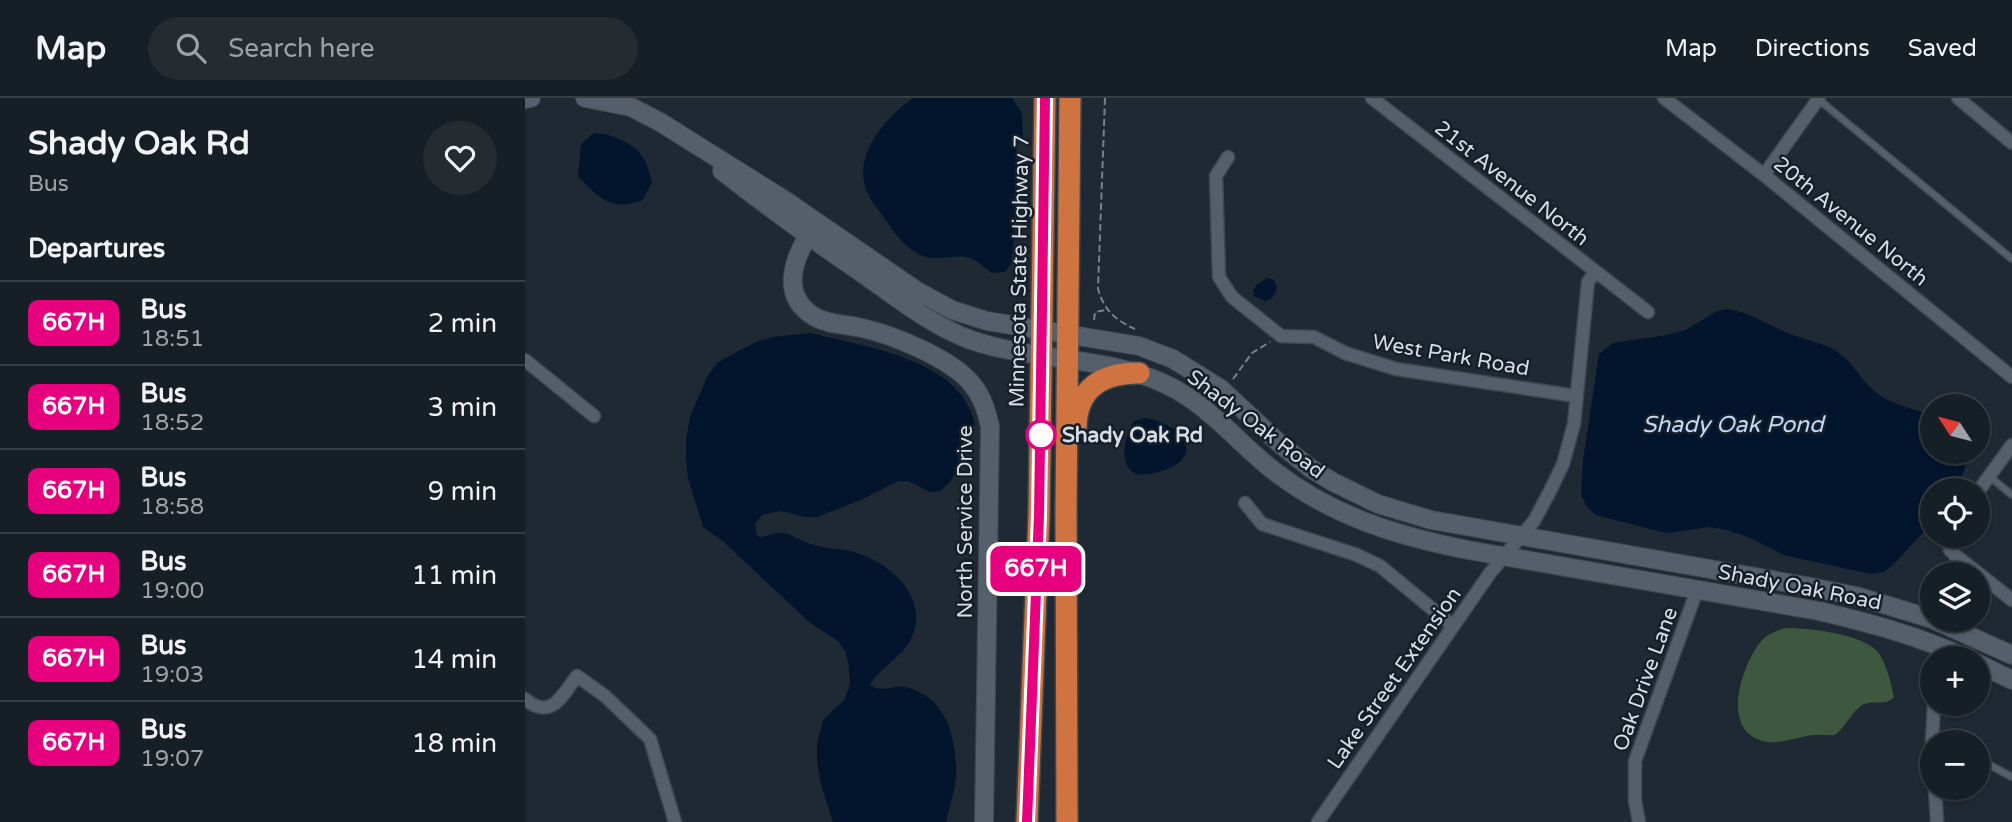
<!DOCTYPE html>
<html lang="en">
<head>
<meta charset="utf-8">
<style>
	:root { --surface:#171f26; --page:#242c32; --text:#f1f3f6; --muted:#9ea2a7; --line:#363d43 }
	body { margin:0; font-family:"Varela Round",sans-serif; background:var(--page); color:var(--text); height:100vh; display:flex; flex-direction:column; font-size:26px; white-space:nowrap }
	* { box-sizing:border-box; margin:0 }
	p { font-size:23px; color:var(--muted) }
	.icon { flex:none; width:38px; height:38px; fill:none; stroke:currentColor; stroke-width:2; stroke-linecap:round; stroke-linejoin:round }
	.map { position:relative; flex:1; overflow:hidden }
	.details { display:flex; flex-direction:column; background:var(--surface); width:525px }
	.details>* { flex:none }
	.badge { padding:0 14px; border-radius:10px; font-size:24px; line-height:46px }
	.needle { width:46px; rotate:306deg }
	.tools { position:absolute; left:1395px; top:296px; display:grid; gap:14px }
	.tools a { display:grid; place-items:center; width:70px; height:70px; border-radius:50%; background:var(--surface); box-shadow:0 2px 5px #0004,0 0 0 2px var(--line); font-size:35px }
	.map>.badge { position:absolute; translate:-50% -50%; box-shadow:0 0 0 4px #fff }
	h2 { padding:0 28px; font-size:26px; line-height:63px }
	.round { display:grid; place-items:center; flex:none; width:74px; height:74px; border-radius:37px; background:var(--page) }
	.summary { display:flex; align-items:center; justify-content:space-between; height:119px; padding:0 28px }
	h1 { font-size:33px; font-weight:700; line-height:52px }
	ul { padding:0; list-style:none }
	li { display:flex; align-items:center; gap:21px; height:84px; padding:0 28px; border-top:2px solid var(--line) }
	li div { flex:1 }
	li b { display:block; font-size:26px }
	li em { font-style:normal }
	li .badge { min-width:77px; font-weight:700; text-align:center }
	header { display:flex; align-items:center; gap:42px; box-sizing:border-box; height:98px; padding:0 35px; background:var(--surface); border-bottom:2px solid var(--line) }
	header strong { font-size:33px }
	nav { display:flex; gap:38px; margin-inline-start:auto; font-size:24px }
	.search { width:490px; height:63px; background:var(--page); display:flex; align-items:center; gap:18px; box-sizing:border-box; padding:0 24px; border-radius:38px; color:var(--muted); font-size:26px }
	main { display:flex; flex:1; min-height:0 }
	.map>svg:first-child { display:block }
</style>
</head>
<body>
<header>
<strong>Map</strong>
<div class="search"><svg class="icon" aria-label="search" viewBox="0 0 24 24"><circle cx="10" cy="10" r="6"/><path d="M15 15l6 6"/></svg>Search here</div>
<nav><a>Map</a><a>Directions</a><a>Saved</a></nav>
</header>
<main>
<section class="details">
<div class="summary"><div><h1>Shady Oak Rd</h1><p>Bus</p></div><a class="round"><svg class="icon" aria-label="heart" viewBox="0 0 24 24"><path d="M12 20l-8-8c-3-5 5-10 8-4 3-6 11-1 8 4z"/></svg></a></div>
<h2>Departures</h2>
<ul>
<li><span class="badge" style="background:#e6007e;color:#fff">667H</span><div><b>Bus</b><p>18:51</p></div><em>2 min</em></li>
<li><span class="badge" style="background:#e6007e;color:#fff">667H</span><div><b>Bus</b><p>18:52</p></div><em>3 min</em></li>
<li><span class="badge" style="background:#e6007e;color:#fff">667H</span><div><b>Bus</b><p>18:58</p></div><em>9 min</em></li>
<li><span class="badge" style="background:#e6007e;color:#fff">667H</span><div><b>Bus</b><p>19:00</p></div><em>11 min</em></li>
<li><span class="badge" style="background:#e6007e;color:#fff">667H</span><div><b>Bus</b><p>19:03</p></div><em>14 min</em></li>
<li><span class="badge" style="background:#e6007e;color:#fff">667H</span><div><b>Bus</b><p>19:07</p></div><em>18 min</em></li>
</ul>
</section>
<div class="map">
<svg width="1487" height="724" viewBox="0 0 1487 724">
	<rect width="100%" height="100%" fill="#1f2933"/>
	<path fill="#3d583f" d="M1261,530C1284,530 1343,536 1355,557C1362,568 1366,586 1369,599C1360,609 1348,601 1337,607C1326,615 1321,628 1310,637C1303,638 1296,636 1289,637C1269,639 1250,650 1230,640C1197,623 1219,563 1237,542C1244,535 1253,532 1261,530Z"/>
	<path fill="#02152d" d="M388,0H487L497,15L498,42L492,43L489,140L486,166L480,174L467,175C459,170 454,163 445,160C429,155 414,164 398,158C381,151 370,136 360,121C352,110 341,97 339,84C333,50 363,18 388,0Z
		M69,35C86,35 111,46 119,61C123,68 125,77 127,84L118,102C88,114 73,100 53,78L56,46Z
		M743,180L749,182L752,190L748,199L741,203L729,198L728,193L732,186Z
		M1203,211C1223,214 1240,225 1258,233C1277,242 1297,243 1314,255C1328,265 1335,280 1347,291C1362,306 1387,310 1407,317V354H1442L1439,374L1428,392H1407V425L1368,467L1359,474L1346,476L1259,457L1223,439L1202,432L1185,429L1141,435L1071,417L1063,410L1056,398L1058,362L1074,256L1088,245L1142,237L1161,232L1192,213Z
		M286,235C339,249 436,260 450,326L437,342L431,373L425,384L415,393L405,394L383,383H373L336,402L292,419H280L256,413L237,417L230,426L232,438C241,441 249,433 258,435C269,437 278,444 289,447C301,451 314,450 326,453C362,462 405,498 387,539C378,559 355,569 345,587C357,596 369,586 381,589C420,599 430,635 431,671C432,688 425,707 421,724H308L296,687L292,662V645L298,622L319,602L325,587L324,569L320,553L313,543L284,524L200,445L178,429L163,380L161,361V342L165,319L182,279L193,264L233,243L248,239Z
		M620,320C640,324 657,331 662,352C660,357 657,363 652,366C644,372 618,380 609,375C592,365 601,335 609,323Z"/>
	<g fill="none" stroke-linecap="round" stroke-linejoin="round">
		<g stroke="#3e474f" stroke-width="9">
			<path id="lane" d="M1293,1L1487,161
				M1465,379L1487,397
				M1408,637L1421,644
				M1452,660L1487,679"/>
		</g>
		<g stroke="#3e474f" stroke-width="15">
			<path id="street" d="M847,0L1123,214
				M1139,0L1239,77L1487,279
				M1433,0L1487,45
				M703,59L691,78L694,179L707,199L756,238L789,239L820,255L871,271L1051,298
				M1239,77L1294,0
				M0,262L69,318
				M1452,395L1487,347
				M720,405L737,426L832,457L855,468L928,528
				M1423,438L1425,452L1430,457L1487,502
				M0,601C26,623 37,598 52,578L80,598L125,641L150,724
				M1407,644L1409,606
				M1410,690L1412,724
				M793,724L965,475L1009,423L1025,393L1038,366L1049,326L1063,184L1070,174
				M1114,724L1110,703V663L1172,492"/>
		</g>
		<g stroke="#3e474f" stroke-width="20">
			<path id="secondary" d="M60,0L106,9L135,24L261,103L392,193L427,212L462,223L614,248L648,261L696,291L754,345L785,370L808,384L853,406L906,422L1281,488L1335,499L1407,521
				M0,1L6,0
				M197,73C242,108 287,141 334,173C370,198 405,227 446,242C510,264 580,257 642,287C684,307 713,345 749,373C807,418 872,438 943,452L1294,513C1345,525 1394,538 1441,560
				M288,131C268,159 254,198 290,219C304,227 321,226 337,230C368,237 425,260 446,285C457,298 461,311 465,328L459,724
				M1409,522L1487,557
				M1452,565L1487,582"/>
		</g>
		<g stroke="#3e474f" stroke-width="24">
			<path id="highway" d="M551,329C552,290 577,275 614,275
				M502,724L514,417L520,0
				M542,724L541,413L545,0"/>
		</g>
		<path stroke="#788089" stroke-width="2" stroke-dasharray="7 3.5" stroke-linecap="butt" d="M580,0L573,191C579,212 590,222 610,231
			M569,222L570,214L581,212
			M708,281L727,255L745,244
			M1421,476L1423,467"/>
		<use href="#lane" stroke="#545f6b" stroke-width="6"/>
		<use href="#street" stroke="#545f6b" stroke-width="12"/>
		<use href="#secondary" stroke="#545f6b" stroke-width="18"/>
		<use href="#highway" stroke="#cf7341" stroke-width="21"/>
	</g>
	<g fill="none" stroke-linecap="round" stroke-linejoin="round">
		<g stroke="#fff" stroke-width="16">
			<path id="line" d="M502,724L514,417L520,0"/>
		</g>
		<use href="#line" stroke="#e6007e" stroke-width="10"/>
	</g>
	<circle fill="#fff" stroke="#e6007e" stroke-width="3.5" cx="516" cy="337" r="14"/>
	<g text-anchor="middle" stroke-width="5" stroke-linejoin="round" paint-order="stroke">
		<g font-size="21" fill="#d7dde4" stroke="#161f29">
			<text transform="translate(987 85) rotate(38)" y="7">21st Avenue North</text>
			<text transform="translate(1326 123) rotate(39)" y="7">20th Avenue North</text>
			<text transform="translate(494 173) rotate(-89)" y="7">Minnesota State Highway 7</text>
			<text transform="translate(926 257) rotate(10)" y="7">West Park Road</text>
			<text transform="translate(731 326) rotate(37)" y="7">Shady Oak Road</text>
			<text transform="translate(440 424) rotate(-90)" y="7">North Service Drive</text>
			<text transform="translate(1275 489) rotate(11)" y="7">Shady Oak Road</text>
			<text transform="translate(869 580) rotate(-55)" y="7">Lake Street Extension</text>
			<text transform="translate(1120 581) rotate(-70)" y="7">Oak Drive Lane</text>
		</g>
		<g font-size="21" font-weight="bold" fill="#d7dde4" stroke="#161f29" text-anchor="start">
			<text x="537" y="344">Shady Oak Rd</text>
		</g>
		<g font-size="23" font-style="italic" fill="#c1dafa" stroke="#161f29">
			<text x="1208" y="334">Shady Oak Pond</text>
		</g>
	</g>
</svg>
<div class="tools">
<a><svg class="needle" viewBox="-14 -14 28 28"><path d="M0-13l5 13h-10z" fill="#e53935"/><path d="M0 13l5-13h-10z" fill="#9ea2a7"/></svg></a>
<a><svg class="icon" aria-label="locate" viewBox="0 0 24 24"><circle cx="12" cy="12" r="6"/><path d="M12 2v4M12 18v4M2 12h4M18 12h4"/></svg></a>
<a><svg class="icon" aria-label="layers" viewBox="0 0 24 24"><path d="M12 4l9 5-9 5-9-5zM3 14l9 5 9-5"/></svg></a>
<a>+</a>
<a>−</a>
</div>
<b class="badge" style="left:511px;top:471px;background:#e6007e;color:#fff">667H</b>
</div>
</main>
</body>
</html>
